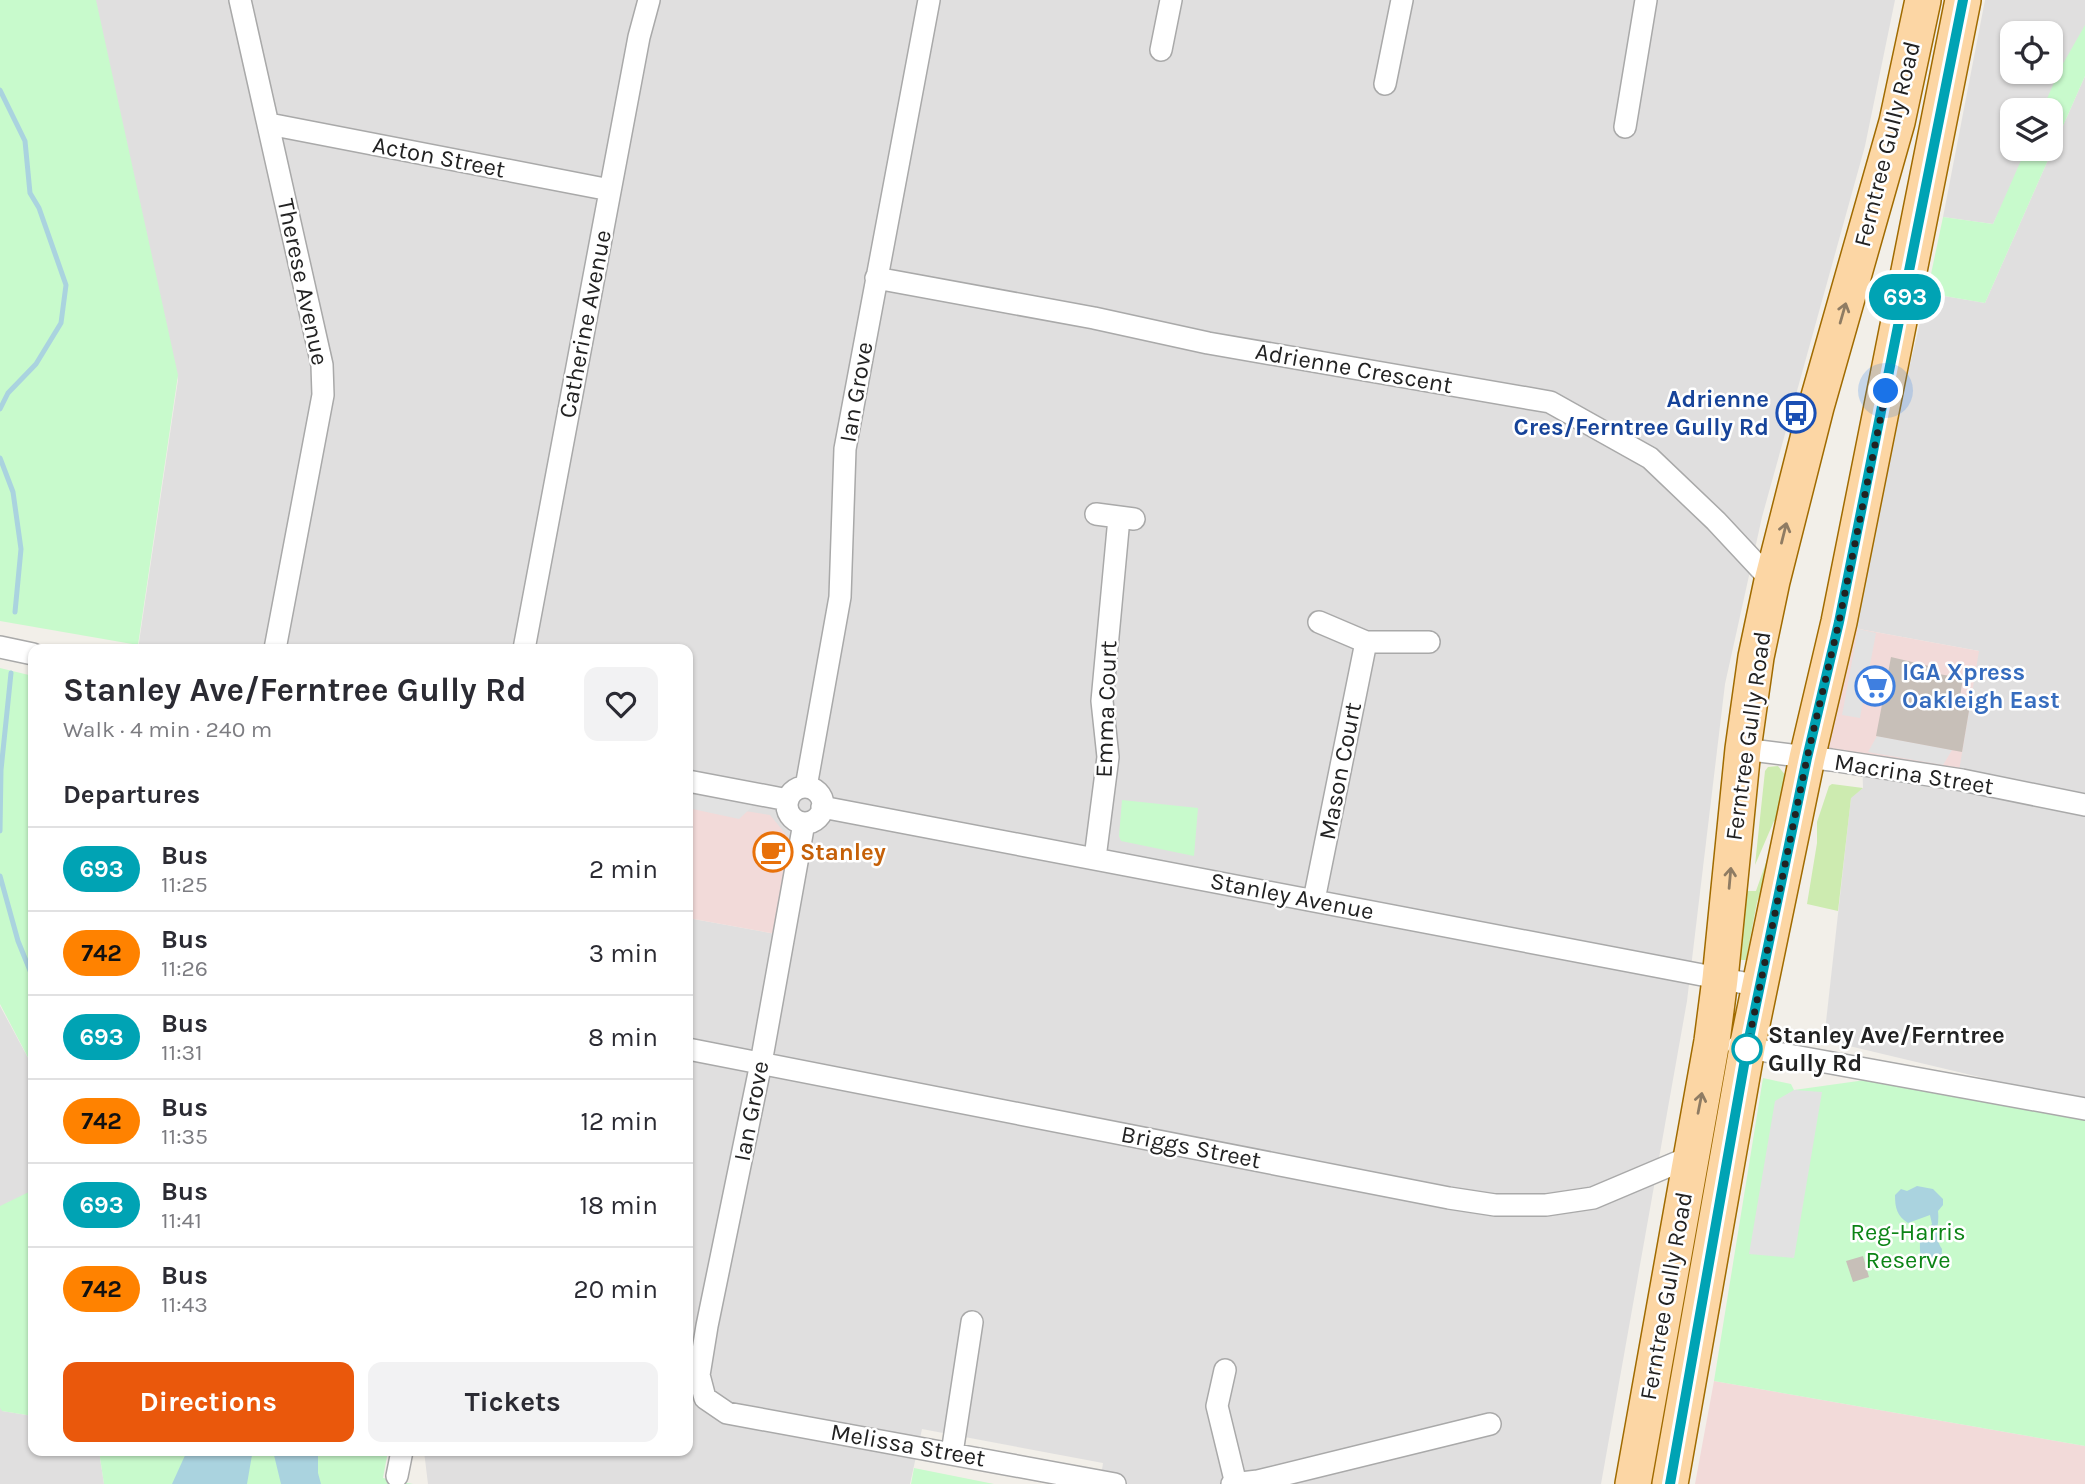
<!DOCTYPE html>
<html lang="en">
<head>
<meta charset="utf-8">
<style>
	:root { --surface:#fff; --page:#f2f2f3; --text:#2b2b33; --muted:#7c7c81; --line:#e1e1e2; --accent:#ea580c }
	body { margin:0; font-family:Karla,sans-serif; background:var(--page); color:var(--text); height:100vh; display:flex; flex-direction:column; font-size:26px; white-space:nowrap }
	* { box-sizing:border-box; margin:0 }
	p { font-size:23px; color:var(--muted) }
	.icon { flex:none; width:38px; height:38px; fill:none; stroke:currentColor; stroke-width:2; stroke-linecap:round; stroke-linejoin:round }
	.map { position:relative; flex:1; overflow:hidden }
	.panel { position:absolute; left:28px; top:644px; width:665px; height:812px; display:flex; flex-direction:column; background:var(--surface); border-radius:14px; box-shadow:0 2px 5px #0004 }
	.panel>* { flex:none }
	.badge { padding:0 14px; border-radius:23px; font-size:24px; line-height:46px }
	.buttons { position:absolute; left:2000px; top:21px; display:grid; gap:14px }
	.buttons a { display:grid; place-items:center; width:63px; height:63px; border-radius:14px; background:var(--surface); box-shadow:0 2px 5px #0004; font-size:35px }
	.you { position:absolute; width:35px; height:35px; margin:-18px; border:5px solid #fff; border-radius:50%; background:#1a73e8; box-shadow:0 0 0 10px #1a73e833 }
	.map>.badge { position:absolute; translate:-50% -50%; box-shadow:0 0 0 4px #fff }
	h2 { padding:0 35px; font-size:26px; line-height:63px }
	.round { display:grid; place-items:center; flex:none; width:74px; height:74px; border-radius:14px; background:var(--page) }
	.headline { display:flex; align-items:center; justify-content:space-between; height:119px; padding:0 35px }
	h1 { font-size:33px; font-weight:700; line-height:52px }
	.button { display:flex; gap:14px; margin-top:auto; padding:14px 35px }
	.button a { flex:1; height:80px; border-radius:14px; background:var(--accent); color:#fff; font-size:28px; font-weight:700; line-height:80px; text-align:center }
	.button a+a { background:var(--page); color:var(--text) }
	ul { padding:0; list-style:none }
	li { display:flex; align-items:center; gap:21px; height:84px; padding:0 35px; border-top:2px solid var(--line) }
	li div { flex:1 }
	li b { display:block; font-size:26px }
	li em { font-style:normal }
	li .badge { min-width:77px; font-weight:700; text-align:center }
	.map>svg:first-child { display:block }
</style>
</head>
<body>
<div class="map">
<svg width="2085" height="1484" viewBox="0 0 2085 1484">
	<rect width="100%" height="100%" fill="#f2efe9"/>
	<path fill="#e0dfdf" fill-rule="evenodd" d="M95,0H1895L1865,146L1762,517L1725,684L1687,1001L1601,1484H1100L1103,1463L922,1429L910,1484H428L424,1451H688V918L776,934L688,802V649H138L178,380Z
		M1985,0H2085V30L2047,110H2012V149H2029L1993,224L1943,217ZM2012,33H2051V72H2012Z
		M2085,76V1102L1824,1040L1851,797L1863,788L1862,755L1979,651L1848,627L1927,293L1985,303Z
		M0,1006L33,1067V1191L0,1208Z
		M0,1388L2,1411L33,1416V1451H99L104,1484H0Z"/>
	<path fill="#f2dad9" d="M1848,627L1979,651L1959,771L1823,748Z
		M688,802L770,815L793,843L776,934L688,918Z
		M1714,1381L2085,1446V1484H1695Z"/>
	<path fill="#cdebb0" d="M1778,766L1786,776L1784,821H1774L1755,865L1765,771L1768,767Z
		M1832,784L1863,788L1851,798L1838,911L1807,904L1817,843V822L1829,786Z
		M1770,851L1775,853L1757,902L1746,960H1737L1746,891H1756Z"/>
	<path fill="#c8facc" d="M0,0H96L178,375L138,645L0,621Z
		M2085,25V76L1985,303L1927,293L1943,217L1993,224L2026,149H2051V110H2042L2060,69Z
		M0,668L33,676V1067L0,1004Z
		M1122,800L1198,808L1194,856L1121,841L1119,836Z
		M1901,1075L2085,1109V1446L1714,1381L1763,1078L1791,1084L1794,1090Z
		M33,1190V1416L2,1411L0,1408V1206Z
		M99,1451H388L383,1478L413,1484H104Z
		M914,1468L994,1484H911Z"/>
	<path fill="#e2e2e2" d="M1858,629L1876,633L1860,718L1842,715Z
		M1877,736L1952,750L1943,765L1868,752Z
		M688,794L754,805L739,819L688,808Z
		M1794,1090L1822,1092L1794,1258L1749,1254L1775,1101Z"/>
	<path fill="#aad3df" d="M1917,1186L1933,1189L1943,1199V1205L1938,1211C1940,1228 1932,1233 1942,1249L1941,1264L1934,1268C1918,1260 1920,1254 1920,1238L1932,1224L1930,1215L1908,1223C1897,1216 1895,1208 1895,1195L1901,1189L1907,1191Z
		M187,1451H318V1473L321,1484H281L273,1451L252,1455L247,1484H172Z"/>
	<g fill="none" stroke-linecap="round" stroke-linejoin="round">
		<path stroke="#aad3df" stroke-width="5" d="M0,90L25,141L30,193L39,208L66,285L61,323L36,364L8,393L0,409
			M0,458L13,492L21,549L15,612
			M0,831L1,770L11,673
			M0,876L18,941L33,978"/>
	</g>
	<path fill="#c7bfb8" d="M1891,657L1933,667L1932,673L1963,678L1960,697L1971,699L1962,752L1876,736Z
		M1863,1256L1869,1277L1853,1282L1846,1261Z"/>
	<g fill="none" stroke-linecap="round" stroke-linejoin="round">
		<g stroke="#a9a9a9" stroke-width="24">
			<path id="street" d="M240,0L322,365L323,395L275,649
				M1161,50L1171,0
				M1385,84L1402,0
				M269,124L610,190
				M1625,127L1646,0
				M876,278L1094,318L1208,343L1550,402L1650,458L1716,521L1772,581
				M1096,514L1134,519
				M1319,622L1366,642H1429
				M0,647L33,654
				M524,649L639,37L649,0
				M1743,749L1831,760L1962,780L2085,805
				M688,781L788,800
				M806,787L840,597L845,449L929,0
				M787 805a18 18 0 1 1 36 0a18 18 0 1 1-36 0Z
				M822,807L1760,986
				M804,823L761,1063L707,1326L699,1375L705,1398L727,1413L1115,1484
				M1095,858L1108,757L1102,701L1119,518
				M1314,900L1366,642
				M1738,1046L2085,1109
				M688,1049L1449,1198L1495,1205H1546L1593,1198L1690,1157
				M1225,1370L1217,1406L1236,1484
				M952,1453L972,1322
				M397,1476L402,1451
				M1232,1484L1258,1481L1490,1424"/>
		</g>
		<g stroke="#a06b00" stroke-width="38">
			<path id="primary" d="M1633,1484L1712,1041L1720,979L1743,749L1756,657L1772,581L1816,407L1897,122L1923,0
				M1670,1484L1747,1048L1807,758L1839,622L1963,0"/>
		</g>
		<use href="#street" stroke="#fff" stroke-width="21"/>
		<use href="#primary" stroke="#fcd6a4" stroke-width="35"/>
	</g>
	<defs><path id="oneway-shaft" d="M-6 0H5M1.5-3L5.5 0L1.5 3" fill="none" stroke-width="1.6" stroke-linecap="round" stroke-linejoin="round" transform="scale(1.75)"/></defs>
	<g stroke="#8f7c63">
		<use href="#oneway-shaft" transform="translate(1843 313) rotate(-74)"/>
		<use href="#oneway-shaft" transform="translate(1784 533) rotate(-76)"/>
		<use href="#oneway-shaft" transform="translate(1730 878) rotate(-85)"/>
		<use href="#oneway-shaft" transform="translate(1700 1103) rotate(-79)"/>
	</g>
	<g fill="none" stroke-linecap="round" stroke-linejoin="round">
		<g stroke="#fff" stroke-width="16">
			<path id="line" d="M1670,1484L1747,1048L1807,758L1839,622L1963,0"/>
		</g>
		<use href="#line" stroke="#00a3b4" stroke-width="10"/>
		<path stroke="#222" stroke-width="7" stroke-dasharray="0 12.6" d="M1747,1049L1807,758L1839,622L1886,391"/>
	</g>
	<defs>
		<g id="bus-ring" transform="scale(2.0125)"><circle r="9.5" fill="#fff" stroke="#1a4fb4" stroke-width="1.5"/><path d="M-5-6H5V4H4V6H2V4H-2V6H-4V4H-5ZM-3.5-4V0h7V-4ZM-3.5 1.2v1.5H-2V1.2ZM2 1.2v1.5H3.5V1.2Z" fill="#1a4fb4"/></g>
		<g id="supermarket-ring" transform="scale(2.0125)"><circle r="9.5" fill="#fff" stroke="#3f7fe0" stroke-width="1.5"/><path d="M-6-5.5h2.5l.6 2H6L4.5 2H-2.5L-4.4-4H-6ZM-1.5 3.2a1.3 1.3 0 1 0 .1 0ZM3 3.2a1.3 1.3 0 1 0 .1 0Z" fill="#3f7fe0"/></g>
		<g id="cafe-ring" transform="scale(2.0125)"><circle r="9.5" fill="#fff" stroke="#e8710a" stroke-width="1.5"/><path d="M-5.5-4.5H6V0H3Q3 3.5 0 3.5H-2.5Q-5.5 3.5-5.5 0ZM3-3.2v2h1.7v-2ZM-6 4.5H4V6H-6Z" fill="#e8710a"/></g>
	</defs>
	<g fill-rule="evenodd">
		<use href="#bus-ring" x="1796" y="413"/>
		<use href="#supermarket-ring" x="1875" y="686"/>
		<use href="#cafe-ring" x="773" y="852"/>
	</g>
	<circle fill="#fff" stroke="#00a3b4" stroke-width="3.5" cx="1747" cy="1049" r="14"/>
	<g text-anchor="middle" stroke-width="5" stroke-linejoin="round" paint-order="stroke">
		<g font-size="24" fill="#222" stroke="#fff">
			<text transform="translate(1887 144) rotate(-76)" y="8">Ferntree Gully Road</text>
			<text transform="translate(439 157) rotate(11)" y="8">Acton Street</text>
			<text transform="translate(303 282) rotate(78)" y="8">Therese Avenue</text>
			<text transform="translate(585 324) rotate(-79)" y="8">Catherine Avenue</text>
			<text transform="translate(1354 368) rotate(10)" y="8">Adrienne Crescent</text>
			<text transform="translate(856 392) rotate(-80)" y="8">Ian Grove</text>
			<text transform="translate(1106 709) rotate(-88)" y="8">Emma Court</text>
			<text transform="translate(1748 736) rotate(-82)" y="8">Ferntree Gully Road</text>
			<text transform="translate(1340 771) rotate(-79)" y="8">Mason Court</text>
			<text transform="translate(1914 774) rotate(9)" y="8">Macrina Street</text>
			<text transform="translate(1292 896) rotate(11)" y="8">Stanley Avenue</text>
			<text transform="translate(751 1111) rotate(-79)" y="8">Ian Grove</text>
			<text transform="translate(1191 1147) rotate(11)" y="8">Briggs Street</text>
			<text transform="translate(1666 1296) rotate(-80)" y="8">Ferntree Gully Road</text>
			<text transform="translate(908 1445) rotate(10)" y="8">Melissa Street</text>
		</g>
		<g font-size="24" font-weight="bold" fill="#164399" stroke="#fff" text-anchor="end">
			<text x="1769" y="407">Adrienne<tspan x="1769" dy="28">Cres/Ferntree Gully Rd</tspan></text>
		</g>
		<g font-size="24" font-weight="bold" fill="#366cbe" stroke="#fff" text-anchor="start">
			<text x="1902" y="680">IGA Xpress<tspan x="1902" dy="28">Oakleigh East</tspan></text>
		</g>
		<g font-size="24" font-weight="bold" fill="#c56008" stroke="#fff" text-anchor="start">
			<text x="800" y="860">Stanley</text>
		</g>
		<g font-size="24" font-weight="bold" fill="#222" stroke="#fff" text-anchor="start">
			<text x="1768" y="1043">Stanley Ave/Ferntree<tspan x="1768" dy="28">Gully Rd</tspan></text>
		</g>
		<g font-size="24" fill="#0c8416" stroke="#fff">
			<text x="1908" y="1240">Reg-Harris<tspan x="1908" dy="28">Reserve</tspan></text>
		</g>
	</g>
</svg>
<div class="buttons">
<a><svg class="icon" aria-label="locate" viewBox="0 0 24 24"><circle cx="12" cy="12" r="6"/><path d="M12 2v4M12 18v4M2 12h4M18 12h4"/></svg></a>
<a><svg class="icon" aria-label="layers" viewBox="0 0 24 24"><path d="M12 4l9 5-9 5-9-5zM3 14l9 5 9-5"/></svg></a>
</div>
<div class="you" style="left:1886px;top:391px"></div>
<b class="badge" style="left:1905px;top:297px;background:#00a3b4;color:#fff">693</b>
<section class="panel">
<div class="headline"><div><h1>Stanley Ave/Ferntree Gully Rd</h1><p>Walk · 4 min · 240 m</p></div><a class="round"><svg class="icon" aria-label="heart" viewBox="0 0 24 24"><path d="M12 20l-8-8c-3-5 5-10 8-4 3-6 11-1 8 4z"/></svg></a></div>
<h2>Departures</h2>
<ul>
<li><span class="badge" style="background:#00a3b4;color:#fff">693</span><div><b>Bus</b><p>11:25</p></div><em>2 min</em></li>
<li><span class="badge" style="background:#ff8200;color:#111">742</span><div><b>Bus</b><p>11:26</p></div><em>3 min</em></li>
<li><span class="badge" style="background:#00a3b4;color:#fff">693</span><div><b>Bus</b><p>11:31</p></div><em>8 min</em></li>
<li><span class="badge" style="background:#ff8200;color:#111">742</span><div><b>Bus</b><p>11:35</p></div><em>12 min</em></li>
<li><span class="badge" style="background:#00a3b4;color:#fff">693</span><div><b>Bus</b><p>11:41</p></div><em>18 min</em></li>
<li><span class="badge" style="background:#ff8200;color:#111">742</span><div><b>Bus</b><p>11:43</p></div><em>20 min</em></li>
</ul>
<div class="button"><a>Directions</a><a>Tickets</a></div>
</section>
</div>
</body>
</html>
